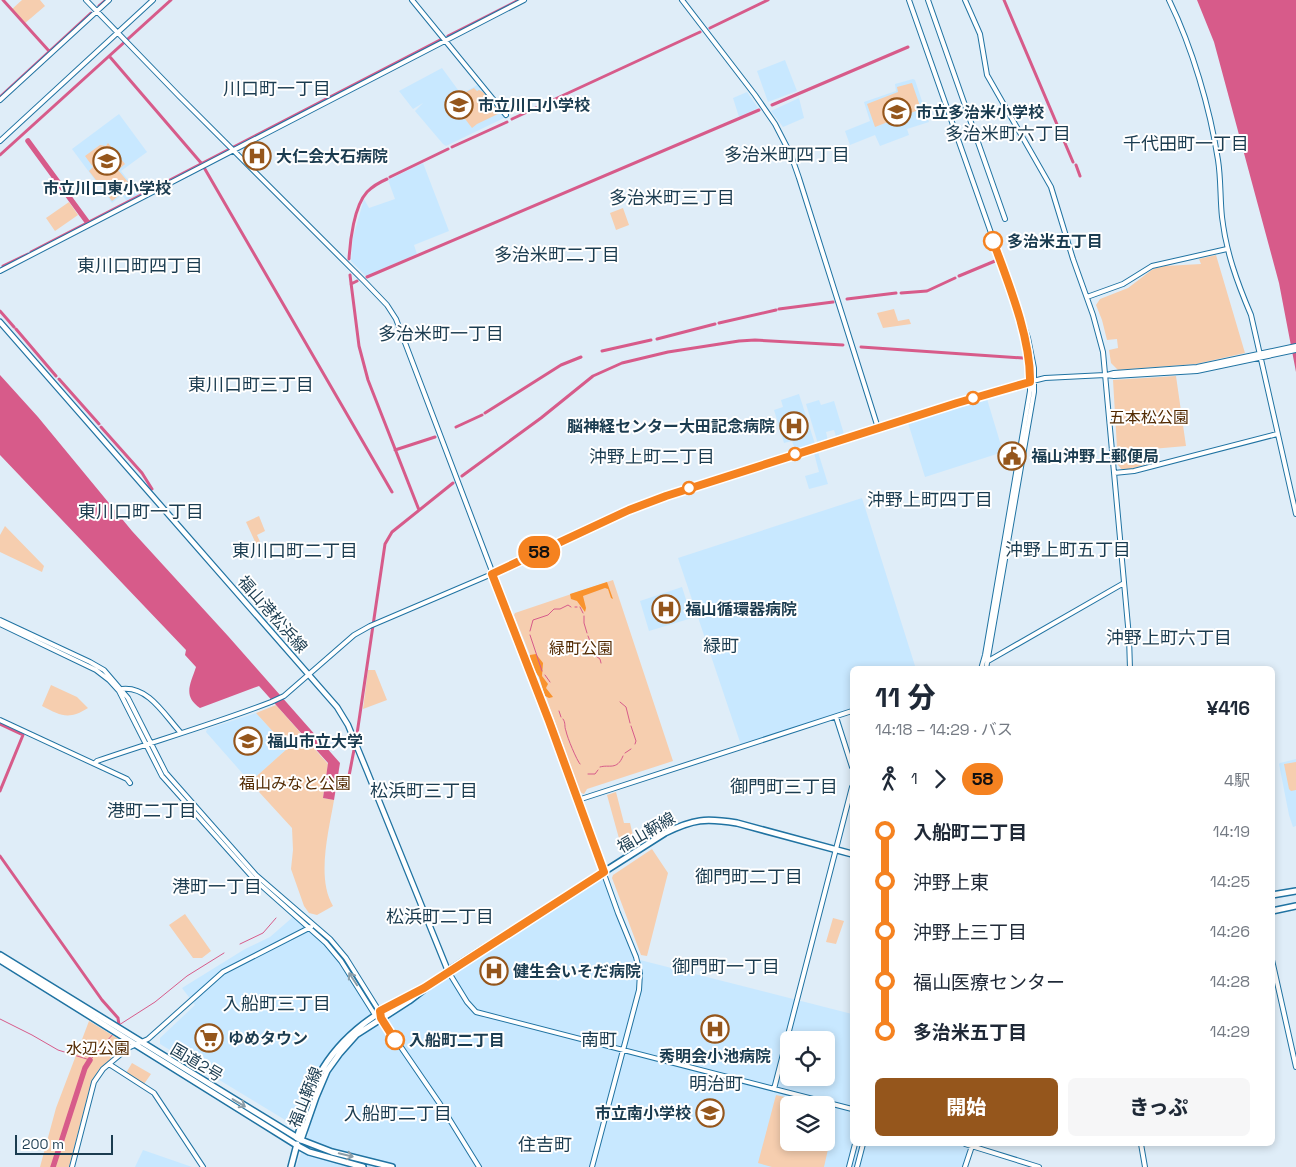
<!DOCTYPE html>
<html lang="ja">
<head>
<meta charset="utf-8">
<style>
	:root { --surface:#fff; --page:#f6f6f7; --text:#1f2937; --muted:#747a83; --accent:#95561c }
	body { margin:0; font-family:"Space Grotesk","Noto Sans JP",sans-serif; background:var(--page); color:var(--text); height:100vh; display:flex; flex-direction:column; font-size:19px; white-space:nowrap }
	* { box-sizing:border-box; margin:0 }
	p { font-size:16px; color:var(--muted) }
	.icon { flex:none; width:28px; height:28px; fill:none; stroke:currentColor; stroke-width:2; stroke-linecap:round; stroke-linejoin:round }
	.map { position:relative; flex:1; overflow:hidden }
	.drawer { position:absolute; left:850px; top:666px; width:425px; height:480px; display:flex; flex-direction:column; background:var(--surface); border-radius:8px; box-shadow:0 2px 8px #0003 }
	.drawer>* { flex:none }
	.badge { padding:0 10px; border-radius:16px; font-size:18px; line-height:32px }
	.fabs { position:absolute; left:780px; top:1031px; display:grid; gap:10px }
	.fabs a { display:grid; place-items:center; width:55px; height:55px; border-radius:8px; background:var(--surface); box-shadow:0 2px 8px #0003; font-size:25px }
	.scale { position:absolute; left:15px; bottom:12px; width:98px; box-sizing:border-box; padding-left:5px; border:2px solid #1b3c50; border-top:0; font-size:14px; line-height:18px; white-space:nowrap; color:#1b3c50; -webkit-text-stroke:4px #fff; paint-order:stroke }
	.map>.badge { position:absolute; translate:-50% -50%; box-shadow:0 0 0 2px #fff }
	.legs { display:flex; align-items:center; gap:8px; height:55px; padding:0 25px; font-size:16px }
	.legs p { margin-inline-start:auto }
	.summary { display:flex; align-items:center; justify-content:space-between; height:85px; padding:0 25px }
	h1 { font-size:28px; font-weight:800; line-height:38px }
	.button { display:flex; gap:10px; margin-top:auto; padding:10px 25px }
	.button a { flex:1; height:58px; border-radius:8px; background:var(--accent); color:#fff; font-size:20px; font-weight:800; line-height:58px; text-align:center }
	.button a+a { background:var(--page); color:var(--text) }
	ul { padding:0 25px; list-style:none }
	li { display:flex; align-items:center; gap:18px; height:50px; font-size:19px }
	li i { display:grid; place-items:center; width:8px; height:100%; margin:0 6px; background:currentColor }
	li i::after { content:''; width:12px; height:12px; margin:-6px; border:4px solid; border-radius:50%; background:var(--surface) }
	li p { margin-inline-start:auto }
	li:first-child i { background:linear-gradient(#0000 50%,currentColor 0) }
	li:last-child i { background:linear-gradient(currentColor 50%,#0000 0) }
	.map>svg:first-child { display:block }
</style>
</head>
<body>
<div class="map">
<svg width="1296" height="1167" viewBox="0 0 1296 1167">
	<rect width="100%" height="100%" fill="#dfedf8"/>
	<path fill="#c8e8ff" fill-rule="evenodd" d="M785,60L797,91L768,102L757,71Z
		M442,68L461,94L479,84L505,117L504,118L446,146L443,144L415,111L423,103L413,109L399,91Z
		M913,79L915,80L929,122L907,129L909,135L880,146L875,135L850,145L845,131L870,121L864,102L896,91L895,84Z
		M747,92L758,108L739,117L733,98Z
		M799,98L804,118L783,127L771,111Z
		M119,114L147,152L121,171L139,194L127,201L122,195L112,203L72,149Z
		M423,163L449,231L414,245L417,254L366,276L351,261L353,237L364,199L369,208L395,199L388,180Z
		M799,394L815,444L795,450L792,441L784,443L774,410L783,407L781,400Z
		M987,399L1003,452L925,477L908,423Z
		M819,400L821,405L834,401L844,434L836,436L834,430L826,432L828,441L818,444L806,404Z
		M818,452L828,484L809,489L805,476L819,472L814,453Z
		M862,498L916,669H852V708L741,745L678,558Z
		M682,587L692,618L649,631L640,601Z
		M256,713L288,748L250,782L206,732L207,729Z
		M1296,759V826L1293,827L1289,815L1279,764L1280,763Z
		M605,872L636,959L852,1014V1144H971L974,1145L966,1167H296L309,1132L295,1126L160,1044V1038L195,1005L182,988L245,949L270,937L294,916L325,937L345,961L381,1016ZM789,1040H826V1078H789ZM789,1105H826V1142H789Z
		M143,1150L192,1167H135Z"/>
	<path fill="#f6ceaf" d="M22,0H40L45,6L24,24L11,10Z
		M912,83L921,109L875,127L867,104L898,92L897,87Z
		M474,88L477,91L479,90L483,92L500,113L477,124L472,128L453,103L462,94Z
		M108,143L125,164L118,170L134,189L124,195L122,193L112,201L89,171L93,167L85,156L100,145L106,146Z
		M69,202L78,215L55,231L46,218Z
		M623,208L629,225L616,230L610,213Z
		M1216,255L1245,353L1196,364L1118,370L1111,363L1109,350L1118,348L1117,339L1107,340L1102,320L1096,305L1100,299L1128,288L1153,269L1165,266L1201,264L1199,259Z
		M894,309L898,321L909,319L911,324L883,328L877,313Z
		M1176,376L1186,446L1152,449L1154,462L1123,471L1118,465L1113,380Z
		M259,516L265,531L257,535L262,546L258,548L246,522Z
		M5,526L44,566L42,572L0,552V535Z
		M613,580L673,761L587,789L584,794C579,792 577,790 577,784L539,677L535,671L529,657L530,655L514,615L515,613Z
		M368,670H375L387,700L363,709Z
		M51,685L77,697L88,708C69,720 61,716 42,706Z
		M276,705L328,764L323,798L334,800C329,830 316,878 333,906L317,915L309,913L304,906L291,869L293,850L292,828L250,782L288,748L256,713Z
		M1296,762V790L1291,791L1289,789L1284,764Z
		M616,792L624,823H630L635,844L625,850L620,842L607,795Z
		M652,849L668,873L647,956L641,955L612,878L613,875Z
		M185,914L211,951L202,958H193L169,925Z
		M833,918L844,921L836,944L826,942Z
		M89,1021L125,1043L123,1049L99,1069L91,1083L69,1167H40L56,1108Z
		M132,1063L151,1074L144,1084L126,1073Z
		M776,1095L790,1098L800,1103L801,1101L800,1105H789V1142H826V1135L831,1136L824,1167H772L758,1163Z"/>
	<path fill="#f9922d" d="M607,582L613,599L611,598L608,589L605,588L583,596L586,608L585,612L577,601L571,599L570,594Z
		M536,654L543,663L542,676L548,684L546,688L553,697L549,698L545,696L539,677L535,671L529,657L530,655Z"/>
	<path fill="#d75b8a" d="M1197,0H1296V372L1279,283L1214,42Z
		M0,375L38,417L132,531L228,636L340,763L334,800L323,798L328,763L259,686L200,708C182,696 191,683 196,667L185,655L186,650L0,455Z"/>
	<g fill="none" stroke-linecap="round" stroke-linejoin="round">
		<path stroke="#d75b8a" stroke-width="1" d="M575,607H577
			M580,607L583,613
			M584,616V623L587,633
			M530,631L533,620L548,615L554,609H560L568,605L571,607
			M530,635L542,671
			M588,636L592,646
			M593,649V654L600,659L601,663
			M545,675L550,682
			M620,702L626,707L630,723
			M559,711L561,717
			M563,719C566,723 564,726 566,731C567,737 577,761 580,764
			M631,726L636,741L635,744
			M625,753L631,749
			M600,767C609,764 617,771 623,756
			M588,774H595L598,770
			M240,944L263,933L276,918
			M0,1019L32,1035L58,1050L90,1060L114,1033
			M119,1025L155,1002L187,976L224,953"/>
		<path stroke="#d75b8a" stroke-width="3" d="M3,0L49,51
			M1004,0L1073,162
			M99,6L106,0
			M710,28L768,0
			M448,36L519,0
			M110,57L202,164L392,492
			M0,97L91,13
			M772,105L908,47
			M512,119L700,32
			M452,147L507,122
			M0,155L171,0
			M1076,165L1080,176
			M390,177L448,149
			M31,252L440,40
			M349,259C350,241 354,206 367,192C373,186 380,182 387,179
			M3,266L28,254
			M350,275L359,346L368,380L419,510
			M959,276L995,261
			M367,277L759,110
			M351,284L357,281
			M901,293L927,291L955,278
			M847,299L896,293
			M779,309L833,302
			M0,311L14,327
			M719,323L776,310
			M16,329L56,376
			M657,339L715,324
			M861,347L1023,358
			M602,351L651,340
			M59,379L99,424
			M485,413L561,365L581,357
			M101,427L142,473L152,489
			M456,427L482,415
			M395,450L435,437
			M462,476L541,418L593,376L622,363L668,352L739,341L755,340L843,345
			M0,724L23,735L0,791
			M349,776L357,734L385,544L392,532L453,483
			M0,856L102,1000L118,1018L119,1025"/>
		<path stroke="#d75b8a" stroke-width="5.5" d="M28,141L88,223
			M53,1167L85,1068L90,1060"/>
		<g stroke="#2073a2" stroke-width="6">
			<path id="tertiary" d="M86,0L179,96L365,282L387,305L396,319L549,721L618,913L636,957L640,973L639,990L592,1167
				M412,0L506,115
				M682,0L755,95L775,124L791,155L799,178L878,428
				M909,0L1028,338L1034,368V392L986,669
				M928,0L1005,219
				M965,0L980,34L987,75L1051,187L1073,259L1093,315L1103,352L1129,637L1130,669
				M1169,0C1192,47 1210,108 1218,160C1221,179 1220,198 1222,217C1226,252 1237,282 1251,315L1296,514
				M0,100L109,0
				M0,141L153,0
				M0,271L524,0
				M1087,297L1123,284L1152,266L1227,249
				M1107,375L1114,373L1197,367L1296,346
				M1114,473L1134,471L1277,434
				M0,620L90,662L104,670L128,698L166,773L256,875L330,939L346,958L381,1014
				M0,624L96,670L109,680L119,691L162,776L254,879L326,943L341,961L375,1015L381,1018L440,1104L479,1167
				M988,661L1124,583
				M981,669L985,655L1030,391V369L1022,330
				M122,689C149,686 165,716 181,733
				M836,717L852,767
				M0,720L127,779L130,783
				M95,763L97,761C155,741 214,724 271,702L284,696L354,635L370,626L492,574L629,510L665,495L1013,386L1045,378L1105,375L1114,376L1197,371L1296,350
				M578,800L852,711
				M1272,960L1296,1067
				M448,971L467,1002L476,1012L852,1109
				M109,1064L154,1093L203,1167
				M774,1089L852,787
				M965,1144L1039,1167
				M1141,1144L1145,1167
				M72,1167L94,1082L103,1069L128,1048L148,1039L223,972L311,927
				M849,1167L855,1144
				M857,1167L863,1144
				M965,1167L972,1146"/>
		</g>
		<g stroke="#2073a2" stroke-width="7">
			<path id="secondary" d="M0,322L337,707L348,725L367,771L448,971"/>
		</g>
		<g stroke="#2073a2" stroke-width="8">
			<path id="primary" d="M1272,895L1296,891
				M1272,911L1296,906
				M297,1138C303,1120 307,1101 315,1083C335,1040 373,1013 415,993
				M301,1140L316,1097L327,1071L340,1053L356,1035L409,1001L448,971L665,833C694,819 705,818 737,823L852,854"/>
		</g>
		<g stroke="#2073a2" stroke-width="8">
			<path id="trunk" d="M0,955L301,1140L332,1152L392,1167
				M0,960L298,1146L309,1152L363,1167
				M291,1167L297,1144"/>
		</g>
		<use href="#tertiary" stroke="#fff" stroke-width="4"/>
		<use href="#secondary" stroke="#fff" stroke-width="4.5"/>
		<use href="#primary" stroke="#fff" stroke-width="5"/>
		<use href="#trunk" stroke="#fff" stroke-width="5"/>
	</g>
	<defs><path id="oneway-shaft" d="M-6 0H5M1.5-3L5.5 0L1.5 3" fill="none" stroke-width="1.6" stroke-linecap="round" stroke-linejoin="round" transform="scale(1.25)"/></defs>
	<g stroke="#8d9ea8">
		<use href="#oneway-shaft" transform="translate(353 979) rotate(-123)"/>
		<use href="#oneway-shaft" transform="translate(239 1103) rotate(31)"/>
		<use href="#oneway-shaft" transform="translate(346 1155) rotate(14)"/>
	</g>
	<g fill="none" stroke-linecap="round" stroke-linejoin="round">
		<g stroke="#fff" stroke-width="11">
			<path id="line-1" d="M395,1040L381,1018L380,1011L424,988L604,872L549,721L492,574L629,510L666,496L957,403L1030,382C1031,338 1008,282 993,241"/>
		</g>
		<use href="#line-1" stroke="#f58220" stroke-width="8"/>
	</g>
	<defs>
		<g id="school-ring" transform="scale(1.4375)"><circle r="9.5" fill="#fff" stroke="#95561c" stroke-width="1.5"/><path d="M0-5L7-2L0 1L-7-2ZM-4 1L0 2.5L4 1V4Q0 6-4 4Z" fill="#95561c"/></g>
		<g id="hospital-ring" transform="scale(1.4375)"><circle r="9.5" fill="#fff" stroke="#95561c" stroke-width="1.5"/><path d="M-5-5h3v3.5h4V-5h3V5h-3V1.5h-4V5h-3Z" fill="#95561c"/></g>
		<g id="civic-ring" transform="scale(1.4375)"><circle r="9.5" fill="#fff" stroke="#95561c" stroke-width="1.5"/><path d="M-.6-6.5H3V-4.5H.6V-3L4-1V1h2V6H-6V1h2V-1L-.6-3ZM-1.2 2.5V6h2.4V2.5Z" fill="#95561c"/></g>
		<g id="university-ring" transform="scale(1.4375)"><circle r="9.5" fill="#fff" stroke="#95561c" stroke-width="1.5"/><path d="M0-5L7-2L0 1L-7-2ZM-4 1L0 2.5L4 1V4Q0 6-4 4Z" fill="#95561c"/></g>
		<g id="supermarket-ring" transform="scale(1.4375)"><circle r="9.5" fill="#fff" stroke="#95561c" stroke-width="1.5"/><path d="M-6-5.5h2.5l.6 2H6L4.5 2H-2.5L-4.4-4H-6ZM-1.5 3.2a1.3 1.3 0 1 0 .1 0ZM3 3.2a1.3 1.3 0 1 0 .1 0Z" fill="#95561c"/></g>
	</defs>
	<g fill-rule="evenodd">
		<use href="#school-ring" x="459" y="105"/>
		<use href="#school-ring" x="897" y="112"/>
		<use href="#hospital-ring" x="257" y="156"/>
		<use href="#school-ring" x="107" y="161"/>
		<use href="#hospital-ring" x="794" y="426"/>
		<use href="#civic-ring" x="1012" y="456"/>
		<use href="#hospital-ring" x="666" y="609"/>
		<use href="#university-ring" x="248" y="741"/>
		<use href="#hospital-ring" x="494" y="971"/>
		<use href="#hospital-ring" x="715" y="1029"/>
		<use href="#supermarket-ring" x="209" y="1038"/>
		<use href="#school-ring" x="710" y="1113"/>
	</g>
	<g fill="#fff" stroke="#f58220" stroke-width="2.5">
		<circle cx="993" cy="241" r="9"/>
		<circle cx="973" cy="398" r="6"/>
		<circle cx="795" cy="454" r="6"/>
		<circle cx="689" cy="488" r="6"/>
		<circle cx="395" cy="1040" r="9"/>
	</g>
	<g text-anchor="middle" stroke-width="4" stroke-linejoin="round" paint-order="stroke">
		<g font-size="16" font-weight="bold" fill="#1b3c50" stroke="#fff" text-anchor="start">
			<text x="478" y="111">市立川口小学校</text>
			<text x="916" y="118">市立多治米小学校</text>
			<text x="276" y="162">大仁会大石病院</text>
			<text x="107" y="194" text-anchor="middle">市立川口東小学校</text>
			<text x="775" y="432" text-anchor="end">脳神経センター大田記念病院</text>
			<text x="1031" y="462">福山沖野上郵便局</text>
			<text x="685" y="615">福山循環器病院</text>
			<text x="267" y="747">福山市立大学</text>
			<text x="513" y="977">健生会いそだ病院</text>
			<text x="228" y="1044">ゆめタウン</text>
			<text x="715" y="1062" text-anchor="middle">秀明会小池病院</text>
			<text x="691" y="1119" text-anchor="end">市立南小学校</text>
		</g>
		<g font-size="16" font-weight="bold" fill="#1b3c50" stroke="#fff" text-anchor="start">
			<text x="1007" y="247">多治米五丁目</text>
			<text x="409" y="1046">入船町二丁目</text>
		</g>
		<g font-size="16" fill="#522a02" stroke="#fff">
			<text x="1149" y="423">五本松公園</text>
			<text x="581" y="654">緑町公園</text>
			<text x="295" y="789">福山みなと公園</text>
			<text x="98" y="1054">水辺公園</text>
		</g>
		<g font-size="16" fill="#1b3c50" stroke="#fff">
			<text transform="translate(273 614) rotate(49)" y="6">福山港松浜線</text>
			<text transform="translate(646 832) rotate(-30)" y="6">福山鞆線</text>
			<text transform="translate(197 1062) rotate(31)" y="6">国道2号</text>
			<text transform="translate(305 1097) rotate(-68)" y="6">福山鞆線</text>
		</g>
		<g font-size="18" fill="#1b3c50" stroke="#fff">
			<text x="277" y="95">川口町一丁目</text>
			<text x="1008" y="140">多治米町六丁目</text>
			<text x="1186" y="150">千代田町一丁目</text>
			<text x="787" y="161">多治米町四丁目</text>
			<text x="672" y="204">多治米町三丁目</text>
			<text x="557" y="261">多治米町二丁目</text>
			<text x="140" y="272">東川口町四丁目</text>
			<text x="441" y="340">多治米町一丁目</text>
			<text x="251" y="391">東川口町三丁目</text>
			<text x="652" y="463">沖野上町二丁目</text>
			<text x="930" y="506">沖野上町四丁目</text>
			<text x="141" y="518">東川口町一丁目</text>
			<text x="1068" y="556">沖野上町五丁目</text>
			<text x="295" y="557">東川口町二丁目</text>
			<text x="1169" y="644">沖野上町六丁目</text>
			<text x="721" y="652">緑町</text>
			<text x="784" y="793">御門町三丁目</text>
			<text x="424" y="797">松浜町三丁目</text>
			<text x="152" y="817">港町二丁目</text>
			<text x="749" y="883">御門町二丁目</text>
			<text x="217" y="893">港町一丁目</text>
			<text x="440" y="923">松浜町二丁目</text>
			<text x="726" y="973">御門町一丁目</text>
			<text x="277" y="1010">入船町三丁目</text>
			<text x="599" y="1046">南町</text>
			<text x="716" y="1090">明治町</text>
			<text x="398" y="1120">入船町二丁目</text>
			<text x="545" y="1151">住吉町</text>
		</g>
	</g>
</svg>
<div class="fabs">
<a><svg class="icon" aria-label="locate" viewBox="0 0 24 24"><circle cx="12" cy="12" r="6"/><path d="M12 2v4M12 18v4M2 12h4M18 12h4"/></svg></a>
<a><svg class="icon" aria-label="layers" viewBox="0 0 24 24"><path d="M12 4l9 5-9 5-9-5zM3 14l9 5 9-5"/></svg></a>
</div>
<div class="scale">200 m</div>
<b class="badge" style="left:539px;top:552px;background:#f58220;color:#111">58</b>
<section class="drawer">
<div class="summary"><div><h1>11 分</h1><p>14:18 – 14:29 · バス</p></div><b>¥416</b></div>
<div class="legs"><svg class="icon" aria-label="walk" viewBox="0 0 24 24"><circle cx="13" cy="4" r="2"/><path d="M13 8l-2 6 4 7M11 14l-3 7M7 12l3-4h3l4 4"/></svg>1<svg class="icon" aria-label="forward" viewBox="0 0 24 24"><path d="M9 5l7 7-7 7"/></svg><b class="badge" style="background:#f58220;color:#111">58</b><p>4駅</p></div>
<ul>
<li><i style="color:#f58220"></i><b>入船町二丁目</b><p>14:19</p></li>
<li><i style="color:#f58220"></i><span>沖野上東</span><p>14:25</p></li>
<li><i style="color:#f58220"></i><span>沖野上三丁目</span><p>14:26</p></li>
<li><i style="color:#f58220"></i><span>福山医療センター</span><p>14:28</p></li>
<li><i style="color:#f58220"></i><b>多治米五丁目</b><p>14:29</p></li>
</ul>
<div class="button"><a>開始</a><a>きっぷ</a></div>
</section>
</div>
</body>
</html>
